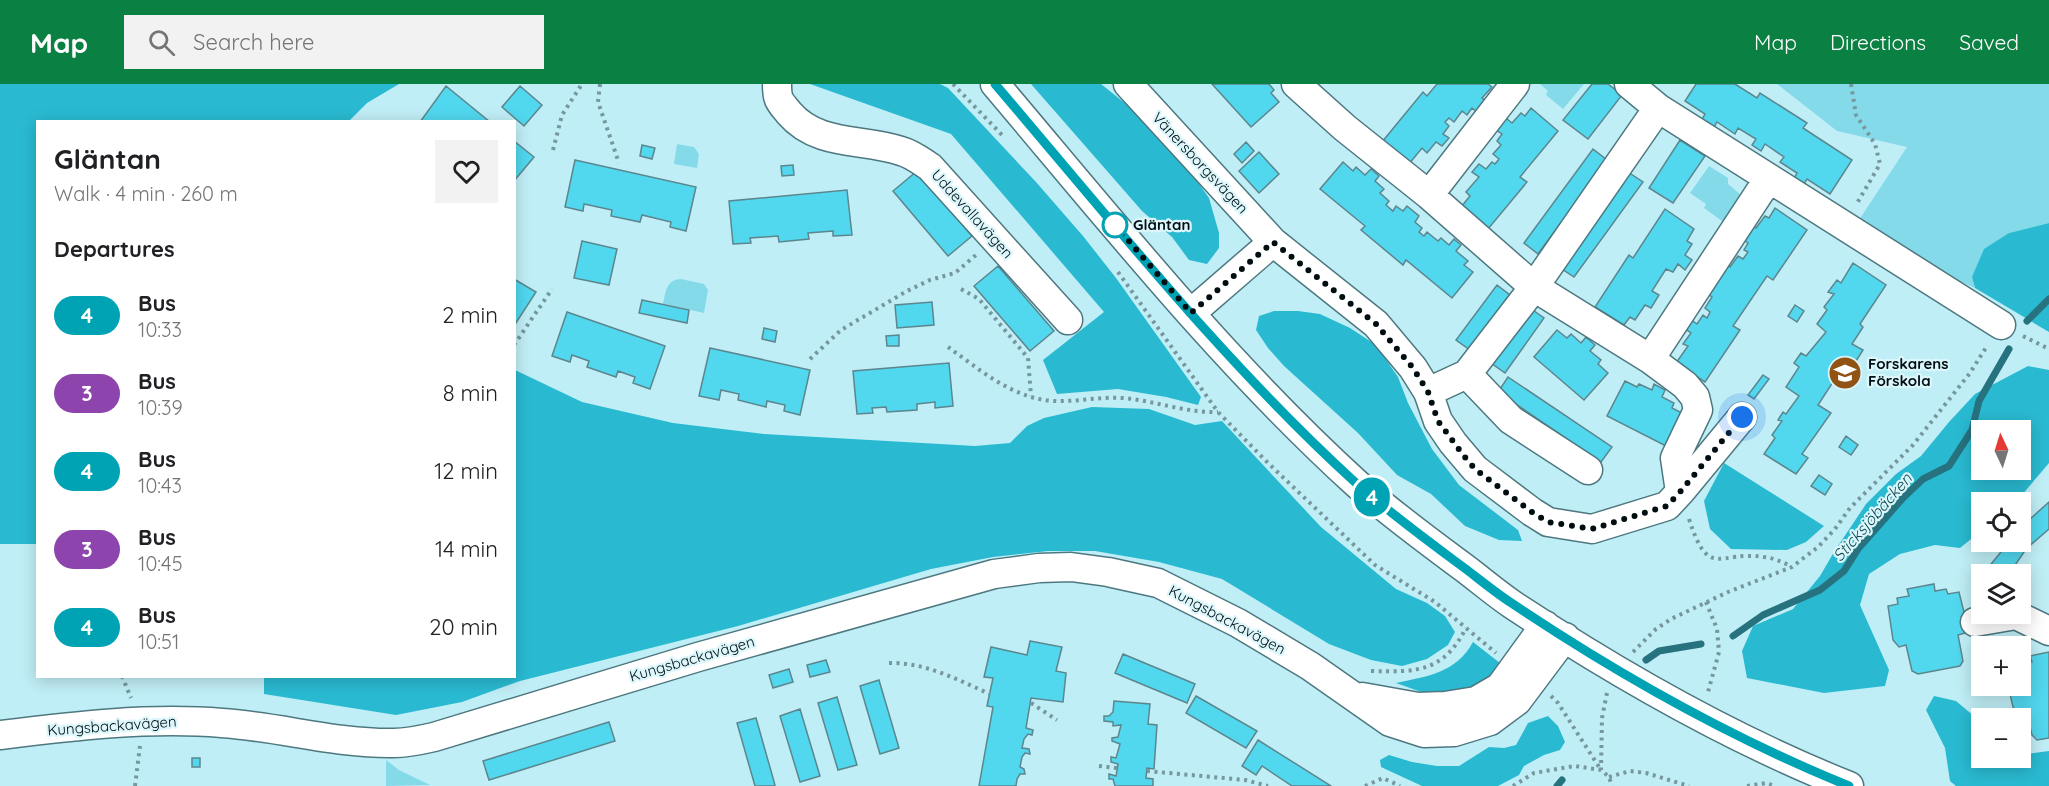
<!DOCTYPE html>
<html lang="en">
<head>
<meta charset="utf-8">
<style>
	:root { --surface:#fff; --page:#f2f2f2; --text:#202124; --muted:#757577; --accent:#0b8043 }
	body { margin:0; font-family:Quicksand,sans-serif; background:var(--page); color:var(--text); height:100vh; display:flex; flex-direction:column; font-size:22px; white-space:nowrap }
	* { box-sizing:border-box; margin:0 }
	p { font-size:20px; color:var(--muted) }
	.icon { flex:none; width:33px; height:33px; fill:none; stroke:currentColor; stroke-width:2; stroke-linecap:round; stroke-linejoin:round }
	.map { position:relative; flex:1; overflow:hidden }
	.details { position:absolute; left:36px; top:36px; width:480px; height:558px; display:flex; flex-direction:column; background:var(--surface); border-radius:0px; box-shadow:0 3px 15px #0003 }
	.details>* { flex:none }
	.badge { padding:0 12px; border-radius:20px; font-size:21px; line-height:39px }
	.needle { width:39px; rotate:356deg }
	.fabs { position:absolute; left:1971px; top:336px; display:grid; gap:12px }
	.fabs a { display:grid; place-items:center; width:60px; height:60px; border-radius:0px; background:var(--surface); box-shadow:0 3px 15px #0003; font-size:30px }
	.you { position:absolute; width:30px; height:30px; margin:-15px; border:4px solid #fff; border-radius:50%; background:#1a73e8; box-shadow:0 0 0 9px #1a73e833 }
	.map>.badge { position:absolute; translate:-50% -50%; box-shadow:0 0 0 3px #fff }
	h2 { padding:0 18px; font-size:22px; line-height:54px }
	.round { display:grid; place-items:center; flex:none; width:63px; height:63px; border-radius:0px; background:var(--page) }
	.summary { display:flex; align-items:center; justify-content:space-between; height:102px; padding:0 18px }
	h1 { font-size:28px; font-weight:800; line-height:45px }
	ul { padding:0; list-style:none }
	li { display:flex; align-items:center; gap:18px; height:78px; padding:0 18px }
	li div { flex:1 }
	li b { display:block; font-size:22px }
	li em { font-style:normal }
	li .badge { min-width:66px; font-weight:700; text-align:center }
	header { display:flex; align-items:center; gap:36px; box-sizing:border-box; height:84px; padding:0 30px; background:var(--accent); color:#fff }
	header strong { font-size:28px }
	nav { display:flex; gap:33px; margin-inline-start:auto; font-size:21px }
	.search { width:420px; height:54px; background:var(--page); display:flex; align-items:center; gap:15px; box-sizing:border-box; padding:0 21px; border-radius:0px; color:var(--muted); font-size:22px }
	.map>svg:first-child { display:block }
</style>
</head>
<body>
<header>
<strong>Map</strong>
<div class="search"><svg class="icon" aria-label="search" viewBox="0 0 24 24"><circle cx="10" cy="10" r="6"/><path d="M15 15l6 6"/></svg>Search here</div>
<nav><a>Map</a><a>Directions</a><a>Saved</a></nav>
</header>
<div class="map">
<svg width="2049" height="702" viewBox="0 0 2049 702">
	<rect width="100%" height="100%" fill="#c0eef6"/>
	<path fill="#85daea" d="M1540,0H1584L1563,25L1546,11L1548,7Z
		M1777,0H2049V139L2009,149L1972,193L1975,204L1937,187L1859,136L1907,63L1837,47Z
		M677,60L694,63L699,70L697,84L674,80Z
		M1709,82L1728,94V100L1741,111C1740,125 1736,131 1722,137L1704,124L1706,120L1690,109Z
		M681,195L704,200L708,206L704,229L663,220C666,207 666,196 681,195Z
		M386,676L399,686L430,701L386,702Z"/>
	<path fill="#29bad1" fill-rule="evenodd" d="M0,0H399L367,19L349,37L38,38L37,460H0Z
		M810,0H940L948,4L1036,98L1083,152L1116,194L1201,313L1198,321L1166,313L1118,305L1057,310L1043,276L1104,228L951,50Z
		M1031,0H1101L1131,24L1195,94L1209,114L1219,149V164L1207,180L1189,176L1172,153L1142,127Z
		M2049,139V248L1975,204L1972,193L1984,165L2009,149Z
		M1274,227H1298L1320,230L1350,244L1376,261L1398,293L1408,319L1432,365L1459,401L1518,446L1522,457L1499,456L1465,442L1431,410L1397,391L1358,349L1284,282L1268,264L1256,246L1259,232Z
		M2028,282L2049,286V379L2016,418H1982L1981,447L1960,464L1935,461L1900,470L1869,490L1860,521L1889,586L1885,602L1824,609L1747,594L1742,567L1753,542L1793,525L1820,492L1834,468L1866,420L1896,390L1921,372L1949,338L1975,310ZM2020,346V386H1982V346Z
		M515,286L582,318L673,339L764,350L975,362L1010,359L1027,342L1044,334L1092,323L1149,325L1195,341L1222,337L1321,443L1396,505L1427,519L1445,532L1455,548L1448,561L1427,575L1402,582L1371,576L1329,560L1222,495L1159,478L1095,467H1048L993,473L931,485L738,542L520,597L462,618L396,631L264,610V593L514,592Z
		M1724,379L1824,442L1806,458L1787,466L1731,465L1710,445L1704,417Z
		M1473,558L1500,579L1486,597L1452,609H1424L1396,599C1428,592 1456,589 1473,558Z
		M1934,612L1956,617L1981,638L1982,674H2020L2021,667L2026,670L2049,667V702H1956L1950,697L1945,664L1926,626Z
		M1548,632L1558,642L1565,658L1560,666L1544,671L1524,682L1519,691L1498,702H1422L1381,683L1380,676L1389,671L1412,678L1437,682H1459L1489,663L1504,664L1516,661L1528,639Z"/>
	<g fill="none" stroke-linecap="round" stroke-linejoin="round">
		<path stroke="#27727f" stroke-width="7" d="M2027,237L2049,215
			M1733,552L1763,531L1820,506L1844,487L1858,465L1903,414L1923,395L1949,382L1972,346L1979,317L2009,265
			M1646,576L1659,567L1701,560
			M1557,702L1562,696"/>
	</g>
	<path fill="#51d7ee" stroke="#5c868e" stroke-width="1.5" d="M1212,0H1269L1274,6L1271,9L1279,18L1251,43Z
		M1437,0H1488L1492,3L1482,14L1487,18L1478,29L1472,24L1467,31L1462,27L1454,38L1449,34L1445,38L1449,42L1443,50L1449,54L1442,62L1436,58L1427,69L1422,64L1409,80L1382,58L1423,8L1427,12Z
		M1592,0H1608L1622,11L1588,55L1563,36Z
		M1696,0H1735L1757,14L1760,9L1807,39L1803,44L1852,76L1830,110L1807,95L1803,102L1793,96L1797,89L1780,78L1784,73L1765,60L1761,67L1752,61L1756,55L1738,44L1735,50L1717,38L1713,45L1701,37L1705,30L1685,17Z
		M446,2L490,38H420Z
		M520,2L542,21L524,42L502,23Z
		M1531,24L1558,47L1520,93L1527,98L1488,145L1461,123L1470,112L1466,108L1479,93L1472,88L1479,80L1486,85L1492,78L1495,80L1499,75L1493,70L1501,61L1497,57L1502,50L1496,46L1506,34L1512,39L1521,29L1525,32Z
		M1680,56L1705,72L1673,119L1649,104Z
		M514,57L534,73L514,97Z
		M1246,58L1254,67L1242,79L1234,70Z
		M642,61L655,64L652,75L640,72Z
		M1593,65L1607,76L1538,170L1524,159Z
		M1259,68L1279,90L1259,109L1239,87Z
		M575,76L696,103L686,147L670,143L671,138L642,131L640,138L611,132L612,126L584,120L583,127L565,123Z
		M1343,78L1353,87L1356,83L1365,91L1371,85L1379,92L1375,97L1384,105L1380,109L1389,117L1386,121L1393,127L1396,122L1403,127L1407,122L1419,132L1415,138L1422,144L1419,148L1424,152L1427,148L1438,157L1441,154L1449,161L1454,155L1461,161L1456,167L1468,177L1464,181L1473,188L1452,214L1406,176L1403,181L1361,146L1365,142L1320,105Z
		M793,81L794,91L782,92L781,82Z
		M917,87L972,152L948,172L893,107Z
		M1628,88L1643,98L1574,193L1559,183Z
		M847,106L852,151L833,152V147L808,149L809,155L779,158L778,152L750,154L751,159L733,160L729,117Z
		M1775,124L1807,146L1773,196L1767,192L1733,242L1740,246L1705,298L1676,279L1688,262L1683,260L1691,249L1684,244L1690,235L1697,240L1703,231L1707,234L1710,228L1705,224L1712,213L1708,210L1726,180L1730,183L1738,172L1743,175L1748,168L1744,166L1748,159L1741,154L1750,140L1756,144L1765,132L1769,134Z
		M1665,125L1694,145L1687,157L1692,160L1685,171L1692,176L1685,186L1678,180L1673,188L1666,185L1652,207L1659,211L1651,224L1645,221L1635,236L1630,233L1624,241L1595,223L1629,171L1633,174Z
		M582,157L617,165L609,201L574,194Z
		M1853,179L1886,201L1860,240L1863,243L1852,260L1863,266L1851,285L1844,281L1818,321L1831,329L1802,370L1808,374L1796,390L1764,370L1775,354L1772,351L1782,337L1778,336L1783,328L1786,330L1799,312L1786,303L1799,283L1794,279L1801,269L1806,272L1826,248L1817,240L1827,226L1824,223L1834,210L1828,208L1837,196L1841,199Z
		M998,182L1054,247L1030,267L974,202Z
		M514,195L536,208L514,242Z
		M1497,201L1510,211L1470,266L1456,256Z
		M642,216L689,226L687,239L639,229Z
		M932,218L934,241L897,244L895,221Z
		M1795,221L1804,227L1797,238L1788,232Z
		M1530,224L1544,234L1505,289L1491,279Z
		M567,228L665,262L650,305L633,299L635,293L618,287L616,293L587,283L589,277L572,271L570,278L552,272Z
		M764,244L777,247L775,258L762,255Z
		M1557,246L1567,254L1571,250L1581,259L1586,253L1595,261L1590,267L1601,276L1598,280L1608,289L1584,316L1534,273Z
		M899,251V262H887L886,252Z
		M710,264L810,286L800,331L784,327L785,321L767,317L766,323L738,316L739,310L721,306L719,316L699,312Z
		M949,279L953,322L935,324V318L917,320V326L887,328L886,323L872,324L873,329L857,330L853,287Z
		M1763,291L1769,295L1754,315L1748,311Z
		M1508,293L1612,363L1601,378L1498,308Z
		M1625,297L1637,303L1639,300L1652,306L1654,300L1665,306L1662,313L1674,319L1672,324L1682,329L1666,362L1607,332Z
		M1846,352L1858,361L1851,371L1839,363Z
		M1819,391L1832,400L1825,411L1811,402Z
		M2049,418V445L2026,465L2009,490H1983L2009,458H2020V444Z
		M1934,500L1935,507L1946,505L1948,510L1959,508L1968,544L1965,549L1958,551L1963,577L1960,582L1918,590L1912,587L1906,561L1899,563L1893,556L1888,522L1898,520L1897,514L1909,512L1907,505Z
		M1030,557L1062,563L1056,587L1066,589L1063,618L1031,614L1026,644L1033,646L1032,651L1028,650L1024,655L1022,664L1029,665L1030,670L1025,669L1022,673L1020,683L1024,685L1025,690H1020L1017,695L1016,702H979L993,623L987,622L993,594L984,593L991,563L1027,571Z
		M2049,568V654L2037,656L2032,651L2026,627L2018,629L2013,623L2008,602H2020V580L2032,578L2030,572Z
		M1123,570L1195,600L1187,619L1115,589Z
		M826,576L830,588L810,593L807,581Z
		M789,585L793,598L773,604L769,591Z
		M879,596L899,664L880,670L860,602Z
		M1196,612L1257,647L1246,664L1186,629Z
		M837,613L857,681L838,686L818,619Z
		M1114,617L1150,620L1148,640L1157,641L1154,685L1147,684L1146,694L1153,695V702H1115L1113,695H1109V690L1116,692L1118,680L1111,678V673L1116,674L1120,660L1112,657V654L1118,653L1121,641L1113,642V638L1104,637V632H1109L1113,628Z
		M800,625L820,692L800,698L780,632Z
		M756,634L775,701L773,702H755L737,639Z
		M609,638L615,657L489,696L483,677Z
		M1258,656L1331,702H1292L1262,682L1256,691L1242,682Z
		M192,674H200V683H192Z"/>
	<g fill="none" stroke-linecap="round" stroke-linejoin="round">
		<g stroke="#4e7880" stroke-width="31">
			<path id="minor" d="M777,0C777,16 779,17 789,29C818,63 863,54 901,67C912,70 921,77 930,83L1068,236
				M995,0C1111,137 1224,279 1357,400C1390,429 1424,454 1459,480C1477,493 1494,508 1513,521C1619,591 1731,655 1849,702
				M1128,0L1273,158L1191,229
				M1629,0L1658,24L2001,241
				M1429,111L1515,0
				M1273,158L1376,240L1413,284L1428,308L1438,337L1453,359L1475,385L1532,428L1548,438L1592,445L1667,422L1680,408L1675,374L1698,326L1695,313L1685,301L1650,275L1534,203L1429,111L1345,44L1296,0
				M1650,275L1769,94
				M1467,290L1511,336L1588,386
				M1428,308L1467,290L1534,203L1658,24
				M1680,408L1742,333
				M1975,538L2016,531L2049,547
				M1362,613L1418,623L1445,622L1476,617L1500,603L1545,541
				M0,651C73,642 149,633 222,639C280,643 337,660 394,659C407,659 421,656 434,653L698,573L994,490L1039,484L1071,483L1108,488L1158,499L1238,539L1310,582L1390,638L1424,649L1454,648L1490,637L1517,617L1565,553"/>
		</g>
		<path stroke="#76979d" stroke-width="4" stroke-dasharray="3 4.5" stroke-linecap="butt" d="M600,0L598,18L619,79
			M953,0L1003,52
			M1851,0L1856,31L1875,60L1880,80L1856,121
			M553,66L562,31L582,0
			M1118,188L1218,328L1268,379L1375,481L1435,518L1496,569
			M961,205L979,215L1028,274L1031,312
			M2023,252L2049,265
			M514,261L552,205
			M948,263C979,285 1013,315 1054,317C1080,318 1106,311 1132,315C1161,319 1189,329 1218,328
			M810,275L841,246L907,207L930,196L955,189L976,171
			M1689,435C1709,497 1719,466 1764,473C1774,474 1782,478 1791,482
			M1706,518L1717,545L1719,568L1708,608
			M1633,568L1656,545L1671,535L1728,508L1792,483L1818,463L1835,445L1850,424L1913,361L1970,289L1987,262
			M889,579C925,578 958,596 990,610
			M1371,587C1416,588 1443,589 1466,544
			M122,592L131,614
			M1607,609L1602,634L1601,686L1609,693L1612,702
			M1551,612L1558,619L1601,686
			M1031,619L1057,636
			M1099,682L1117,684
			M1147,687L1245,696L1268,702
			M1609,693L1630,687L1646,689L1689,702
			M135,702L140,662
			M1365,702L1383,694L1400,702
			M1513,702L1534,689L1575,682L1601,686
			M1747,702L1766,699L1775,702"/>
		<use href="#minor" stroke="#fff" stroke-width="28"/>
	</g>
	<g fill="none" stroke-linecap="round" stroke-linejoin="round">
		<g stroke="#fff" stroke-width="14">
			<path id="line" d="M995,0C1112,137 1224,279 1357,400C1390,429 1424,454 1459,480C1477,493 1494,508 1513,520C1619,591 1731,654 1849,702"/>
		</g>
		<use href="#line" stroke="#00a3b4" stroke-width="9"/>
		<path stroke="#010e11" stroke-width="6" stroke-dasharray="0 10.8" d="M1115,141L1191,229L1273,158L1376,240L1413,284L1428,308L1438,337L1464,372L1475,385L1532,428L1548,438L1592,445L1667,422L1680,408L1742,333"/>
	</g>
	<defs>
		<g id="school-disc" transform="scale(1.725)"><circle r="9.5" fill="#905314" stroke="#dcf7fc"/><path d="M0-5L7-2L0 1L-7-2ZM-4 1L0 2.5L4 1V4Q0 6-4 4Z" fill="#fff"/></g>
	</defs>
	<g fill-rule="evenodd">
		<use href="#school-disc" x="1845" y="289"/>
	</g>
	<circle fill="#fff" stroke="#00a3b4" stroke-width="3" cx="1115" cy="141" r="12"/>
	<g text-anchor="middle" stroke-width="4.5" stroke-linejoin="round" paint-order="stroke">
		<g font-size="15" fill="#010e11" stroke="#dcf7fc">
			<text transform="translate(1200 79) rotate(47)" y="5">Vänersborgsvägen</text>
			<text transform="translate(972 130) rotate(48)" y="5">Uddevallavägen</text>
			<text transform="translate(1227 536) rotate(28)" y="5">Kungsbackavägen</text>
			<text transform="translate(692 575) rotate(-16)" y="5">Kungsbackavägen</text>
			<text transform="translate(112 642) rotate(-4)" y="5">Kungsbackavägen</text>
		</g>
		<g font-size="15" font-weight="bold" fill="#010e11" stroke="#dcf7fc" text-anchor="start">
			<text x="1133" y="146">Gläntan</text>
		</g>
		<g font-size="15" font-weight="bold" fill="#010e11" stroke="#dcf7fc" text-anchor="start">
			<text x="1868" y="285">Forskarens<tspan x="1868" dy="17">Förskola</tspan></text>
		</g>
		<g font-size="16" font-style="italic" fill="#0b4851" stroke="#dcf7fc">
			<text transform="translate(1872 433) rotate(-49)" y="6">Sticksjöbäcken</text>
		</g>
	</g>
</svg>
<div class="fabs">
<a><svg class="needle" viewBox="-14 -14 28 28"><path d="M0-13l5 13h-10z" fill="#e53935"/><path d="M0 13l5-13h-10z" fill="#757577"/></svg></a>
<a><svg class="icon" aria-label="locate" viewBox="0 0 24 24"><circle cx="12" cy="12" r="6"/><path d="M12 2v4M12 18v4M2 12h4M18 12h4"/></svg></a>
<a><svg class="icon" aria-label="layers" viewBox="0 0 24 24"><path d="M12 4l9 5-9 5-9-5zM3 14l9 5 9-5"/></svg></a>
<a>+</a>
<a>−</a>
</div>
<div class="you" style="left:1742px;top:333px"></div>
<b class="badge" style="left:1372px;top:413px;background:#00a3b4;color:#fff">4</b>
<section class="details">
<div class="summary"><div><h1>Gläntan</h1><p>Walk · 4 min · 260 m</p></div><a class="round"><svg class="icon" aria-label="heart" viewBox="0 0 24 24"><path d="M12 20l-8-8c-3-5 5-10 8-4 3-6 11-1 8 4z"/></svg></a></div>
<h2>Departures</h2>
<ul>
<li><span class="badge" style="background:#00a3b4;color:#fff">4</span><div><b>Bus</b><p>10:33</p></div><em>2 min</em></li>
<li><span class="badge" style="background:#8e44ad;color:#fff">3</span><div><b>Bus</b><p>10:39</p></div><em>8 min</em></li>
<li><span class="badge" style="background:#00a3b4;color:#fff">4</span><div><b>Bus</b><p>10:43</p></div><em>12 min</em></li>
<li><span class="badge" style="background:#8e44ad;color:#fff">3</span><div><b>Bus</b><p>10:45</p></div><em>14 min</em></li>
<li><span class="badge" style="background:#00a3b4;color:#fff">4</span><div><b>Bus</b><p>10:51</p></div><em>20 min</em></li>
</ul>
</section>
</div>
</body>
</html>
